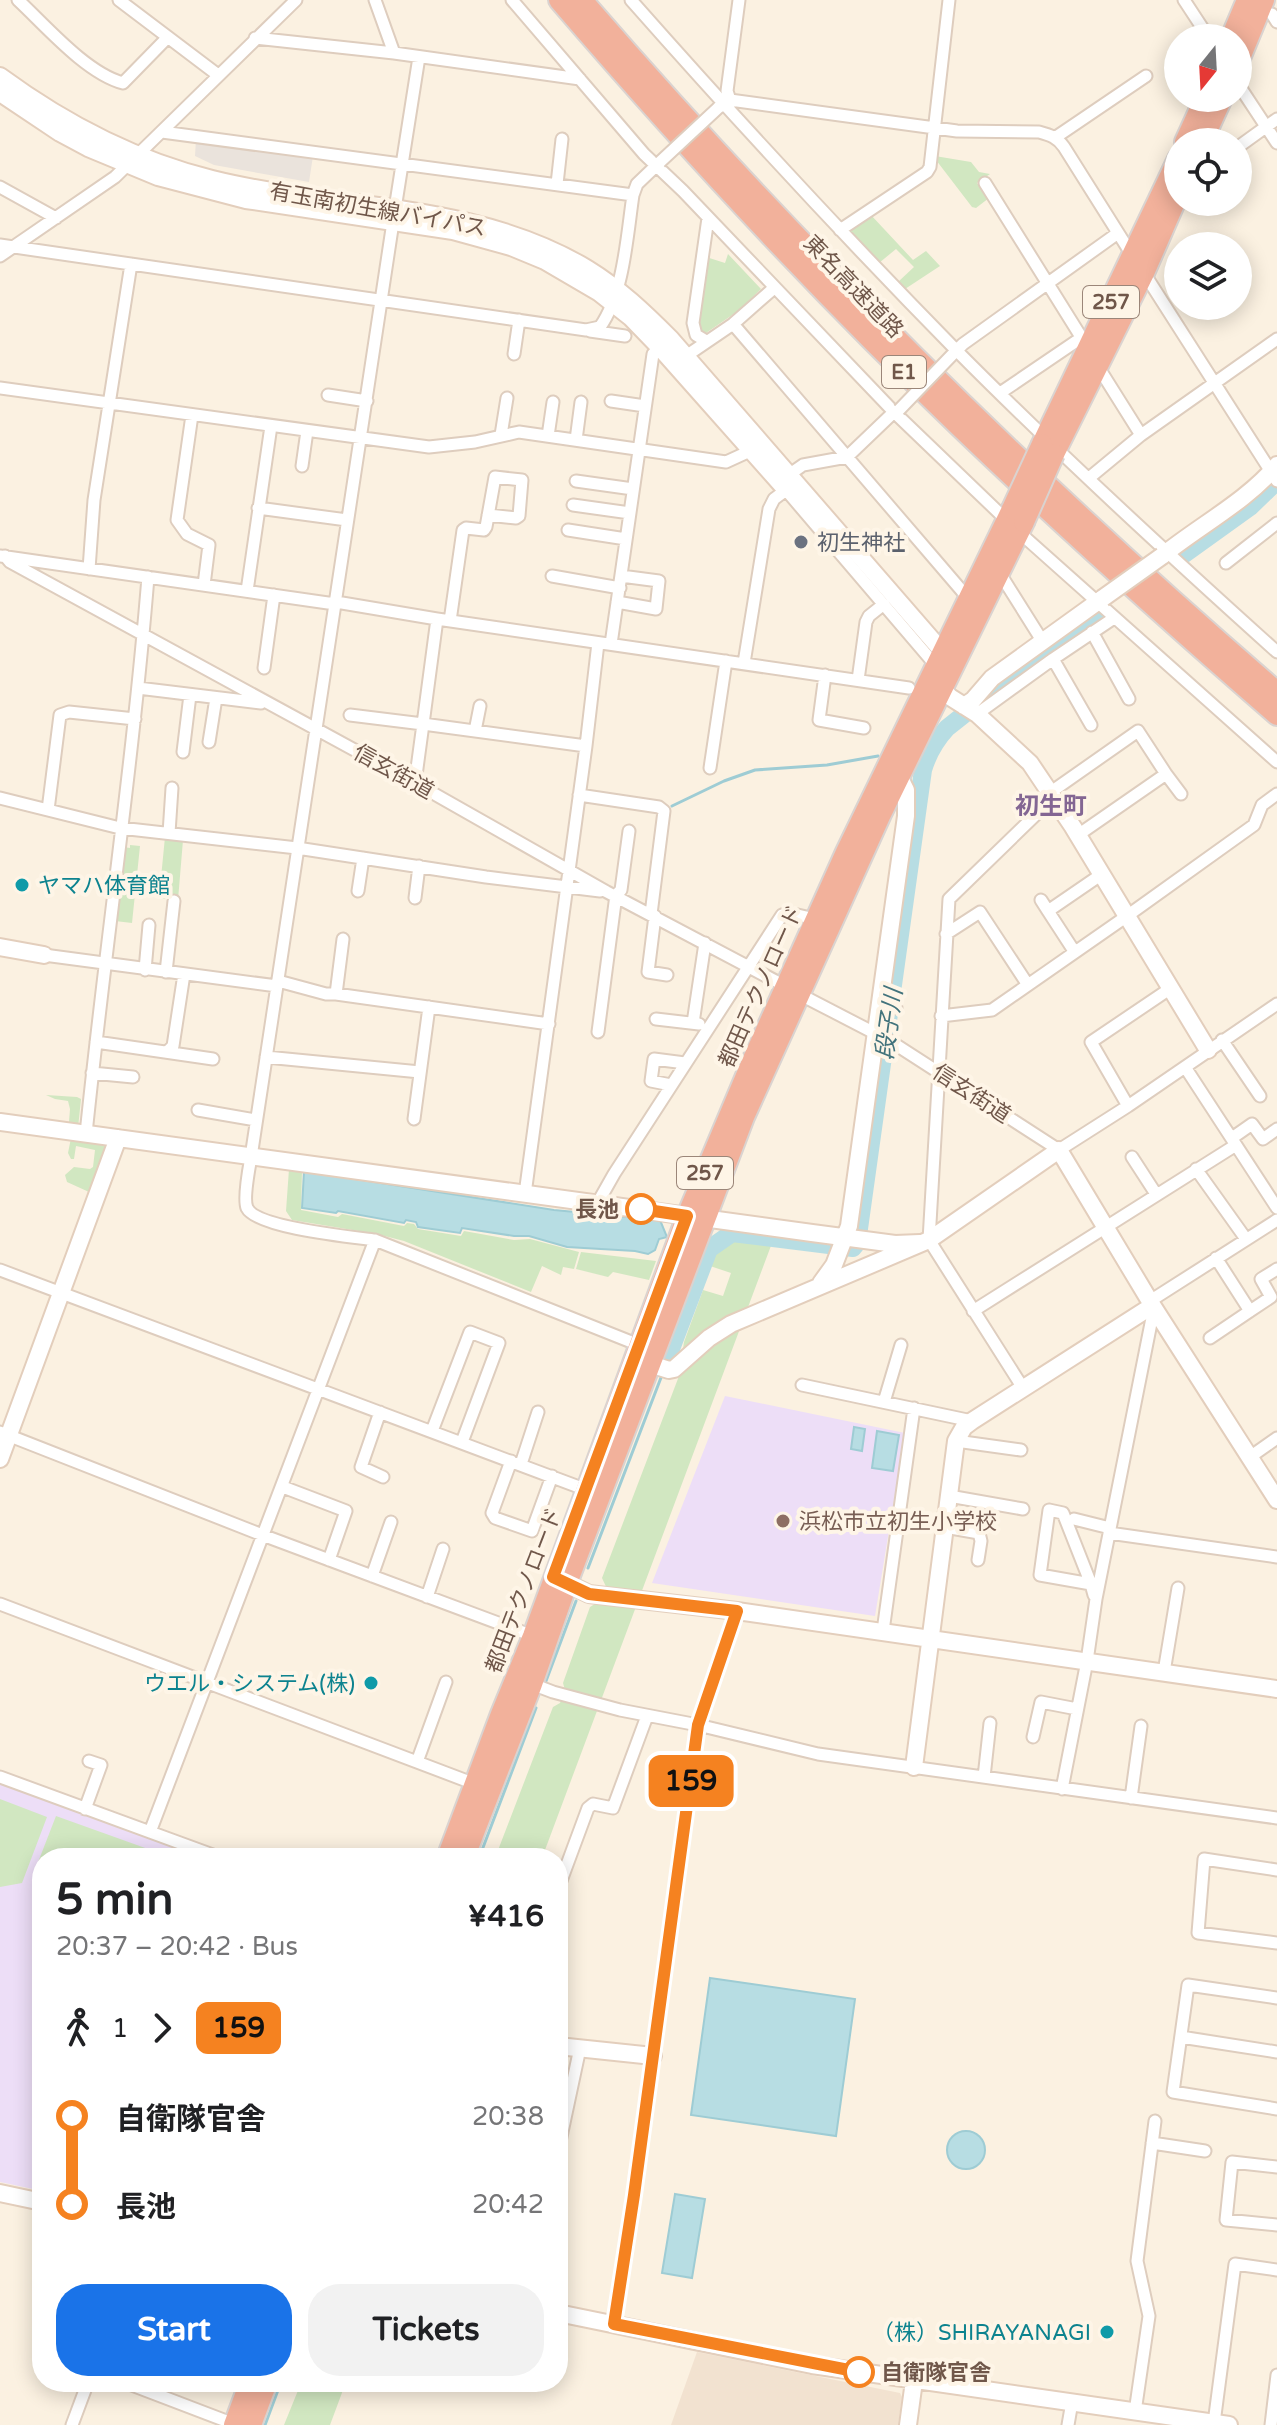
<!DOCTYPE html>
<html lang="en">
<head>
<meta charset="utf-8">
<style>
	:root { --surface:#fff; --page:#f2f2f2; --text:#202124; --muted:#757577; --accent:#1a73e8 }
	body { margin:0; font-family:"Varela Round","Noto Sans JP",sans-serif; background:var(--page); color:var(--text); height:100vh; display:flex; flex-direction:column; font-size:30px; white-space:nowrap }
	* { box-sizing:border-box; margin:0 }
	p { font-size:26px; color:var(--muted) }
	.icon { flex:none; width:44px; height:44px; fill:none; stroke:currentColor; stroke-width:2; stroke-linecap:round; stroke-linejoin:round }
	.map { position:relative; flex:1; overflow:hidden }
	.panel { position:absolute; left:32px; top:1848px; width:536px; height:544px; display:flex; flex-direction:column; background:var(--surface); border-radius:32px; box-shadow:0 4px 20px #0003 }
	.panel>* { flex:none }
	.badge { padding:0 16px; border-radius:12px; font-size:28px; line-height:52px }
	.needle { width:52px; rotate:198deg }
	.tools { position:absolute; left:1164px; top:24px; display:grid; gap:16px }
	.tools a { display:grid; place-items:center; width:88px; height:88px; border-radius:50%; background:var(--surface); box-shadow:0 4px 20px #0003; font-size:40px }
	.map>.badge { position:absolute; translate:-50% -50%; box-shadow:0 0 0 4px #fff }
	.legs { display:flex; align-items:center; gap:12px; height:88px; padding:0 24px; font-size:26px }
	.legs p { margin-inline-start:auto }
	.head { display:flex; align-items:center; justify-content:space-between; height:136px; padding:0 24px }
	h1 { font-size:44px; font-weight:800; line-height:60px }
	.action { display:flex; gap:16px; margin-top:auto; padding:16px 24px }
	.action a { flex:1; height:92px; border-radius:32px; background:var(--accent); color:#fff; font-size:32px; font-weight:800; line-height:92px; text-align:center }
	.action a+a { background:var(--page); color:var(--text) }
	ul { padding:0 24px; list-style:none }
	li { display:flex; align-items:center; gap:28px; height:88px; font-size:30px }
	li i { display:grid; place-items:center; width:12px; height:100%; margin:0 10px; background:currentColor }
	li i::after { content:''; width:20px; height:20px; margin:-10px; border:6px solid; border-radius:50%; background:var(--surface) }
	li p { margin-inline-start:auto }
	li:first-child i { background:linear-gradient(#0000 50%,currentColor 0) }
	li:last-child i { background:linear-gradient(currentColor 50%,#0000 0) }
	.map>svg:first-child { display:block }
</style>
</head>
<body>
<div class="map">
<svg width="1277" height="2425" viewBox="0 0 1277 2425">
	<rect width="100%" height="100%" fill="#fbf1e1"/>
	<path fill="#f2e2d0" d="M697,2352L900,2393L902,2397L898,2425H671Z"/>
	<path fill="#eae3dc" d="M196,139L313,156L309,182L214,165L195,156Z"/>
	<path fill="#eddef7" d="M725,1396L905,1433L875,1616L652,1583Z
		M0,1783L205,1858H42V2191L0,2182Z"/>
	<path fill="#d1e7c1" d="M935,156L971,162L979,172L990,174L977,183L989,198L976,208L972,207L936,160Z
		M870,214L913,260L926,251L940,266L905,289L898,282L914,267L896,249L879,263L848,232V229Z
		M728,254L761,289L738,311L703,335L697,323L703,256L725,263Z
		M165,837L183,840L178,900L159,898Z
		M130,845L140,846L132,923L115,921L124,847L130,848Z
		M46,1095L77,1097L81,1099L78,1128L31,1119L69,1122L70,1109L68,1101L55,1099Z
		M71,1138L107,1144L89,1192L67,1182L65,1175L74,1167L90,1169L93,1167L95,1150L76,1146L74,1159H71L68,1153Z
		M289,1169L302,1171L301,1210L338,1217L342,1214L404,1226L407,1223L414,1224L418,1229L461,1236L464,1231L514,1240L530,1239L579,1252L574,1269L563,1267L561,1275L542,1266L531,1292L404,1241L377,1234L292,1220L286,1211Z
		M734,1238L772,1243L542,1858H495L553,1707L560,1703L565,1690L563,1683L590,1607L598,1602L608,1591L602,1578L679,1376L684,1342L703,1290L723,1296L731,1273L710,1266L715,1252Z
		M581,1252L656,1261L649,1280L613,1272L608,1277L576,1269Z
		M0,1799L47,1817L22,1883L0,1887Z
		M56,1816L148,1849L144,1858H42V1873L35,1870Z
		M298,2382H346L330,2425H284L299,2388Z"/>
	<path fill="#b7dde3" stroke="#9eccd4" stroke-width="2" d="M304,1171L554,1210L660,1220L667,1237L659,1239L655,1250L648,1254L635,1251L567,1247L529,1236H514L462,1228L460,1233L418,1227L416,1222L406,1220L404,1223L338,1211L336,1213L302,1208Z
		M854,1427L865,1429L862,1451L851,1449Z
		M877,1431L899,1435L893,1471L872,1468Z
		M710,1978L855,1999L836,2136L691,2115Z
		M947 2150a19 19 0 1 1 38 0a19 19 0 1 1-38 0Z
		M675,2194L705,2199L692,2278L662,2273Z"/>
	<g fill="none" stroke-linecap="round" stroke-linejoin="round">
		<path stroke="#9eccd4" stroke-width="3" d="M672,806L724,781L755,770L827,765L878,756
			M588,1568L662,1375
			M546,1681L576,1601
			M479,1858L536,1708
			M265,2425L281,2382"/>
		<path stroke="#b7dde3" stroke-width="18" d="M1179,558L1250,507L1277,481
			M666,1362L709,1249L732,1233L853,1248L857,1243L923,770C928,753 935,741 947,728L1024,667L1103,613"/>
		<g stroke="#decdbe" stroke-width="15">
			<path id="street" d="M18,0C46,26 86,73 123,83L168,37
				M119,0L218,75
				M375,0L394,53
				M512,0L644,154L683,191L894,412L1019,532L1277,762
				M631,0C737,120 844,236 956,350C1059,454 1168,554 1277,652
				M1184,0L1209,38
				M1272,14L1277,22
				M255,38L394,53L580,79
				M1238,84L1277,143
				M730,100L727,91L739,0
				M719,107L730,100L957,131L1039,132C1050,135 1057,137 1064,147L1132,255
				M1056,137L1146,76
				M1238,147L1277,119
				M985,183L1088,348
				M557,184L562,139
				M0,187L56,218
				M633,195L637,184L660,162
				M395,209L419,57
				M840,230L927,172L930,167L949,0
				M0,245L586,330L600,327C624,293 627,235 633,195L162,132
				M0,256L115,177L296,0
				M1144,273L1277,481
				M733,324L968,598
				M590,331L625,336
				M706,341L696,335L693,323L708,218
				M954,353L963,344L1118,233
				M514,354L519,320
				M686,356L733,324L774,288
				M0,388L429,447L475,442L519,432L726,462L750,451
				M1000,393L1081,338
				M328,395L367,401
				M611,401L645,406
				M192,415L177,520L187,534L209,545L204,585
				M501,435L507,398
				M1141,435L1277,339
				M548,436L553,402
				M576,440L581,402
				M302,466L307,431
				M790,474L803,465L847,457L894,412L899,410
				M1089,478L1141,435L1097,365
				M576,481L633,489
				M573,505L630,513
				M258,508L347,520
				M568,530L626,539
				M0,556L328,603H342L437,619L909,688
				M5,556L10,562L415,783L607,892L785,986
				M1226,563L1277,523
				M89,569L94,500L131,264
				M999,572L1043,642
				M552,576L620,588
				M247,591L271,426
				M617,602L656,609L659,581L621,576
				M437,619L423,724L586,746
				M450,621L463,530L466,528L484,530L486,527L495,477L522,480L519,516L516,518L488,515
				M1092,632L1129,699
				M611,644L653,354L660,348
				M1053,659L1091,725
				M744,663L769,509L774,499L786,490L937,667
				M264,668L274,595
				M825,675L819,720L864,728
				M858,680L866,622L869,616L884,604
				M138,688L261,703
				M977,714L1053,659L1114,618
				M350,715L423,724L415,783
				M475,731L480,706
				M209,742L216,698
				M183,752L190,695
				M710,768L726,661
				M1166,774L1181,794
				M1051,792L1138,731L1166,774L1078,835
				M579,795L659,807L664,811L651,914
				M0,798L120,828L297,848L486,877L600,891
				M48,810L60,715L69,712L135,719
				M169,833L172,788
				M358,891L363,858
				M415,898L419,866
				M1041,900L1048,911
				M655,916L648,972L667,975
				M946,934L980,912L1028,985
				M1074,951L1048,911L1102,874
				M44,955L277,986
				M145,970L149,925
				M166,972L174,901
				M278,981L326,994H336L549,1024
				M336,994L343,939
				M799,994L890,1041L1059,1150L1128,1106L1277,1004
				M879,1005L896,1008
				M941,1016L992,1010L1127,916L1254,825L1262,805L1277,794
				M656,1019L699,1024
				M693,1023L705,943
				M598,1032L616,895L621,890L629,831
				M1222,1040L1260,1096
				M96,1042L213,1059
				M167,1052L173,1046L184,974
				M266,1057L420,1072
				M1185,1067L1277,1208
				M92,1073L133,1077
				M671,1085L651,1081L654,1059L685,1063
				M1128,1106L1091,1042L1171,988
				M198,1110L256,1120
				M414,1119L429,1007
				M86,1134C105,948 133,763 148,577
				M1232,1138L1252,1124L1263,1139L1277,1129
				M1132,1157L1156,1194
				M1196,1169L1246,1239
				M525,1194L586,746L598,643
				M601,1204V1197L614,1174L782,915L789,913L815,919
				M375,1240L639,1345
				M1216,1258L1250,1311L1271,1297L1261,1279L1277,1269
				M0,1270L587,1490
				M1150,1301L1277,1220
				M973,1311L1236,1145
				M1210,1338L1250,1311
				M802,1385L972,1421
				M1023,1388L929,1240L949,899L1054,797
				M884,1402L901,1345
				M380,1412L361,1467L383,1477
				M432,1431L470,1332L499,1343L462,1442
				M0,1432L265,1536L533,1636
				M956,1441L1021,1450
				M1250,1457L1277,1438
				M511,1461L492,1513L495,1518L532,1531L552,1476
				M521,1464L538,1412
				M283,1487L346,1511L329,1560
				M949,1496L1023,1509
				M1074,1519L1110,1528
				M945,1527L979,1533L981,1541L978,1560
				M1109,1533L1277,1557
				M372,1576L391,1522
				M1091,1584L1040,1575L1049,1510L1063,1513L1091,1584L1094,1595
				M427,1597L443,1549
				M0,1604L475,1784
				M883,1631L914,1408
				M1164,1672L1178,1588
				M532,1684L553,1692L620,1710L698,1725L818,1754L1277,1818
				M1033,1737L1041,1702L1077,1709
				M417,1762L446,1682
				M0,1777L221,1858
				M984,1777L990,1723
				M1062,1789L1087,1661L1096,1599L1154,1308
				M1131,1798L1141,1726
				M85,1809L101,1765L89,1761
				M150,1832L375,1240C353,1237 257,1228 247,1208C243,1199 249,1168 251,1157L393,222
				M1277,1870L1204,1859L1198,1933L1277,1943
				M558,1889L588,1808L593,1804L613,1808L647,1716
				M1277,1998L1188,1985L1173,2092L1277,2109
				M1181,2037L1277,2052
				M1152,2143L1205,2151
				M558,2151L580,2048
				M1277,2167L1232,2162L1226,2220L1277,2225
				M614,2324L634,2195L698,1725L737,1611
				M124,2382L234,2424
				M1135,2412L1149,2316L1137,2261L1155,2121
				M1214,2423L1235,2264L1277,2270
				M72,2425L88,2382
				M1068,2425L1072,2402
				M1271,2425L1277,2375"/>
		</g>
		<g stroke="#e3cebc" stroke-width="20">
			<path id="secondary" d="M0,76C64,123 135,160 212,179C337,210 474,200 588,269C619,288 645,313 671,339L942,651
				M0,93L60,133L88,148L158,177L246,200L453,231L511,247L545,261L598,292L631,318L660,348L786,490
				M1162,556C1199,526 1247,501 1277,465
				M942,689L950,697L977,714L1030,763L1073,827L1208,1050
				M964,706L973,700L992,678L1103,598
				M0,947L44,955
				M0,1122L812,1233L895,1244L920,1243
				M821,1283L834,1265L849,1226L906,816V790L900,778
				M650,1364L669,1370L674,1369L709,1338L731,1324L929,1240L1059,1150L1154,1308L1277,1500
				M0,1459L118,1138
				M558,1579L589,1594L737,1611L1277,1689
				M914,1767L956,1441L964,1427L972,1421L1152,1306
				M558,2046L653,2056
				M0,2193L42,2202
				M558,2313L812,2365L1229,2425
				M908,2425L914,2381"/>
		</g>
		<g stroke="#dad3d0" stroke-width="24">
			<path id="highway" d="M559,0C686,148 819,292 960,427C1063,526 1169,621 1277,715
				M582,0C796,248 1029,478 1277,692
				M1231,38L1247,0
				M1238,63L1264,0
				M1185,142L1205,98
				M1202,142L1222,98
				M1042,444L1178,159
				M1054,454L1144,273L1178,195
				M447,1858L501,1714L533,1636L687,1216L754,1057L846,852L1012,509
				M464,1858L532,1684L569,1578L744,1117L881,814L1024,522
				M234,2425L250,2382
				M251,2425L267,2382"/>
		</g>
		<use href="#street" stroke="#fff" stroke-width="11"/>
		<use href="#secondary" stroke="#fff" stroke-width="16"/>
		<use href="#highway" stroke="#f2b19b" stroke-width="20"/>
		<g stroke="#decdbe" stroke-width="15" stroke-linecap="butt">
			<path id="street-bridge" d="M660,162L718,108
				M899,410L952,355"/>
		</g>
		<g stroke="#e3cebc" stroke-width="20" stroke-linecap="butt">
			<path id="secondary-bridge" d="M1103,598L1162,556"/>
		</g>
		<g stroke="#dad3d0" stroke-width="24" stroke-linecap="butt">
			<path id="highway-bridge" d="M1012,509L1042,444
				M1024,522L1054,454"/>
		</g>
		<use href="#street-bridge" stroke="#fff" stroke-width="11"/>
		<use href="#secondary-bridge" stroke="#fff" stroke-width="16"/>
		<use href="#highway-bridge" stroke="#f2b19b" stroke-width="20"/>
	</g>
	<g fill="none" stroke-linecap="round" stroke-linejoin="round">
		<g stroke="#fff" stroke-width="18">
			<path id="line-1" d="M641,1209L687,1216L553,1577L589,1594L737,1611L698,1725L634,2195L614,2324L859,2372"/>
		</g>
		<use href="#line-1" stroke="#f58220" stroke-width="12"/>
	</g>
	<circle fill="#6b7280" stroke="#fef5e7" stroke-width="3" cx="801" cy="542" r="8"/>
	<g fill="#0f9aa8" stroke="#fef5e7" stroke-width="3">
		<circle cx="22" cy="885" r="8"/>
		<circle cx="371" cy="1683" r="8"/>
		<circle cx="1107" cy="2332" r="8"/>
	</g>
	<g fill="#fff" stroke="#f58220" stroke-width="4">
		<circle cx="641" cy="1209" r="14"/>
		<circle cx="859" cy="2372" r="14"/>
	</g>
	<circle fill="#8d6e63" stroke="#fef5e7" stroke-width="3" cx="783" cy="1521" r="8"/>
	<g text-anchor="middle" stroke-width="8" stroke-linejoin="round" paint-order="stroke">
		<g fill="#fef5e7" stroke="#9b8679" stroke-width="2">
			<rect x="1083" y="286" width="56" height="32" rx="6"/>
			<rect x="882" y="356" width="44" height="32" rx="6"/>
			<rect x="677" y="1157" width="56" height="32" rx="6"/>
		</g>
		<g font-size="20" font-weight="bold" fill="#70574a">
			<text x="1111" y="309">257</text>
			<text x="904" y="379">E1</text>
			<text x="705" y="1180">257</text>
		</g>
		<g font-size="22" fill="#70574a" stroke="#fef5e7">
			<text transform="translate(378 209) rotate(10)" y="8">有玉南初生線バイパス</text>
			<text transform="translate(854 286) rotate(46)" y="8">東名高速道路</text>
			<text transform="translate(394 771) rotate(29)" y="8">信玄街道</text>
			<text transform="translate(760 986) rotate(-66)" y="8">都田テクノロード</text>
			<text transform="translate(972 1093) rotate(33)" y="8">信玄街道</text>
			<text transform="translate(523 1590) rotate(-69)" y="8">都田テクノロード</text>
		</g>
		<g font-size="22" fill="#5b616d" stroke="#fef5e7" text-anchor="start">
			<text x="817" y="550">初生神社</text>
		</g>
		<g font-size="22" fill="#0d838f" stroke="#fef5e7" text-anchor="end">
			<text x="38" y="893" text-anchor="start">ヤマハ体育館</text>
			<text x="355" y="1691">ウエル・システム(株)</text>
			<text x="1091" y="2340">（株）SHIRAYANAGI</text>
		</g>
		<g font-size="22" font-weight="bold" fill="#70574a" stroke="#fef5e7" text-anchor="end">
			<text x="619" y="1217">長池</text>
			<text x="881" y="2380" text-anchor="start">自衛隊官舎</text>
		</g>
		<g font-size="22" fill="#785e54" stroke="#fef5e7" text-anchor="start">
			<text x="799" y="1529">浜松市立初生小学校</text>
		</g>
		<g font-size="24" font-weight="bold" fill="#836693" stroke="#fef5e7">
			<text x="1051" y="814">初生町</text>
		</g>
		<g font-size="24" font-style="italic" fill="#42737c" stroke="#fef5e7">
			<text transform="translate(889 1024) rotate(-82)" y="8">段子川</text>
		</g>
	</g>
</svg>
<div class="tools">
<a><svg class="needle" viewBox="-14 -14 28 28"><path d="M0-13l5 13h-10z" fill="#e53935"/><path d="M0 13l5-13h-10z" fill="#757577"/></svg></a>
<a><svg class="icon" aria-label="locate" viewBox="0 0 24 24"><circle cx="12" cy="12" r="6"/><path d="M12 2v4M12 18v4M2 12h4M18 12h4"/></svg></a>
<a><svg class="icon" aria-label="layers" viewBox="0 0 24 24"><path d="M12 4l9 5-9 5-9-5zM3 14l9 5 9-5"/></svg></a>
</div>
<b class="badge" style="left:691px;top:1781px;background:#f58220;color:#111">159</b>
<section class="panel">
<div class="head"><div><h1>5 min</h1><p>20:37 – 20:42 · Bus</p></div><b>¥416</b></div>
<div class="legs"><svg class="icon" aria-label="walk" viewBox="0 0 24 24"><circle cx="13" cy="4" r="2"/><path d="M13 8l-2 6 4 7M11 14l-3 7M7 12l3-4h3l4 4"/></svg>1<svg class="icon" aria-label="forward" viewBox="0 0 24 24"><path d="M9 5l7 7-7 7"/></svg><b class="badge" style="background:#f58220;color:#111">159</b></div>
<ul>
<li><i style="color:#f58220"></i><b>自衛隊官舎</b><p>20:38</p></li>
<li><i style="color:#f58220"></i><b>長池</b><p>20:42</p></li>
</ul>
<div class="action"><a>Start</a><a>Tickets</a></div>
</section>
</div>
</body>
</html>
